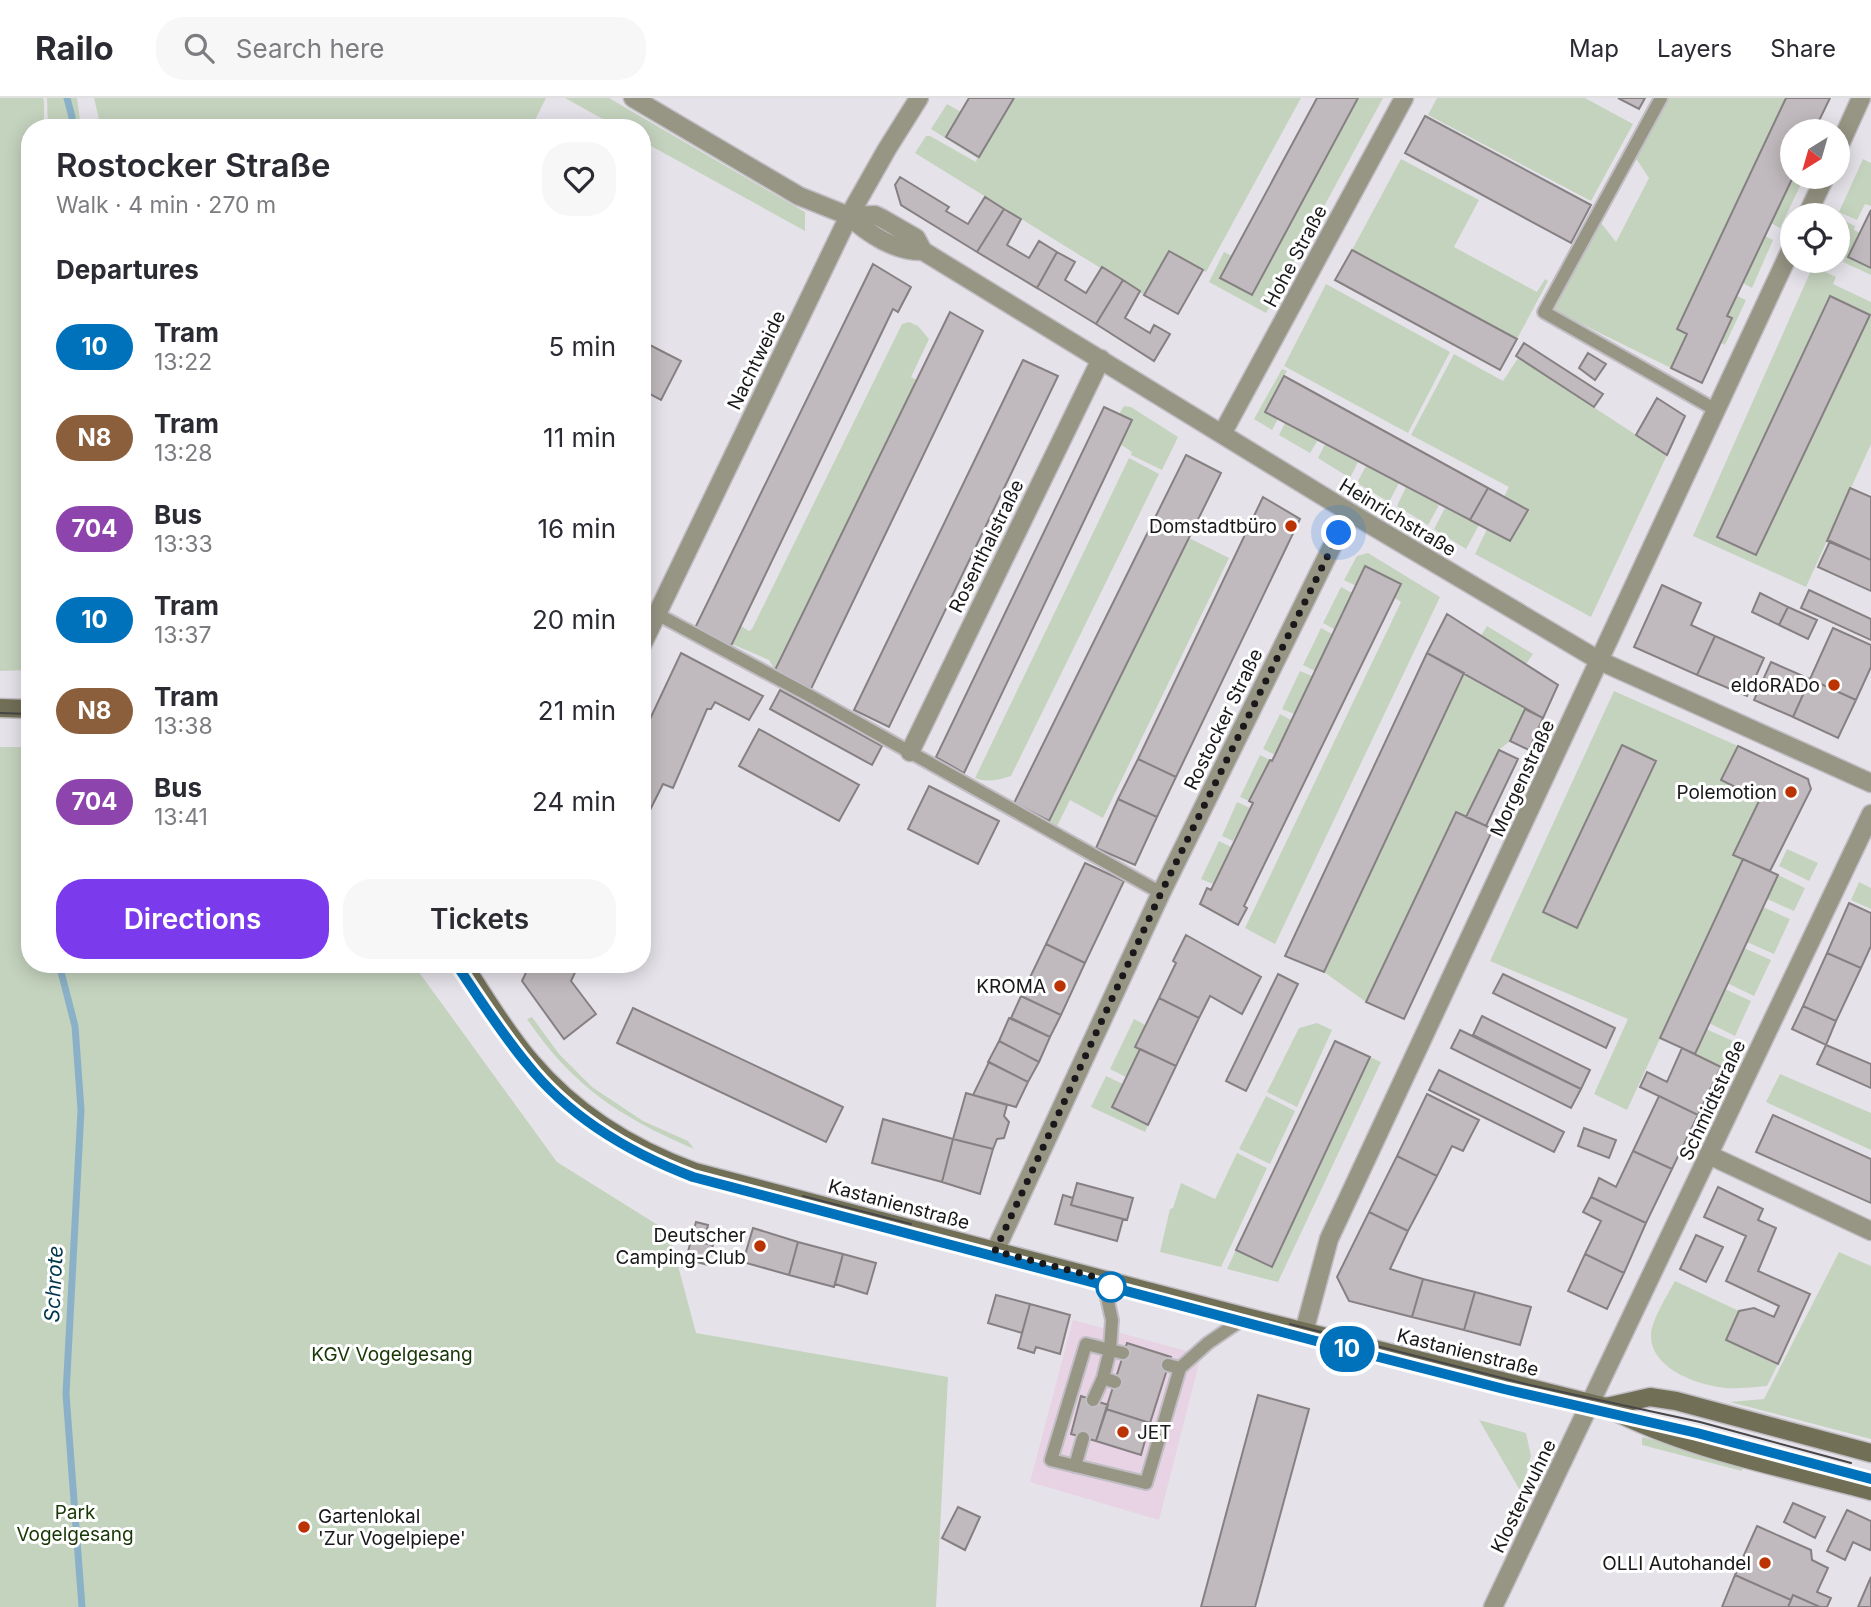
<!DOCTYPE html>
<html lang="en">
<head>
<meta charset="utf-8">
<style>
	:root { --surface:#fff; --page:#f7f7f7; --text:#2b2b33; --muted:#7c7c81; --line:#e1e1e2; --accent:#7c3aed }
	body { margin:0; font-family:Inter,sans-serif; background:var(--page); color:var(--text); height:100vh; display:flex; flex-direction:column; font-size:26px; white-space:nowrap }
	* { box-sizing:border-box; margin:0 }
	p { font-size:23px; color:var(--muted) }
	.icon { flex:none; width:38px; height:38px; fill:none; stroke:currentColor; stroke-width:2; stroke-linecap:round; stroke-linejoin:round }
	.map { position:relative; flex:1; overflow:hidden }
	.panel { position:absolute; left:21px; top:21px; width:630px; height:854px; display:flex; flex-direction:column; background:var(--surface); border-radius:28px; box-shadow:0 4px 18px #0003 }
	.panel>* { flex:none }
	.badge { padding:0 14px; border-radius:23px; font-size:24px; line-height:46px }
	.needle { width:46px; rotate:217deg }
	.fabs { position:absolute; left:1780px; top:21px; display:grid; gap:14px }
	.fabs a { display:grid; place-items:center; width:70px; height:70px; border-radius:50%; background:var(--surface); box-shadow:0 4px 18px #0003; font-size:35px }
	.you { position:absolute; width:35px; height:35px; margin:-18px; border:5px solid #fff; border-radius:50%; background:#1a73e8; box-shadow:0 0 0 10px #1a73e833 }
	.map>.badge { position:absolute; translate:-50% -50%; box-shadow:0 0 0 4px #fff }
	h2 { padding:0 35px; font-size:26px; line-height:63px }
	.round { display:grid; place-items:center; flex:none; width:74px; height:74px; border-radius:28px; background:var(--page) }
	.head { display:flex; align-items:center; justify-content:space-between; height:119px; padding:0 35px }
	h1 { font-size:33px; font-weight:600; line-height:52px }
	.button { display:flex; gap:14px; margin-top:auto; padding:14px 35px }
	.button a { flex:1; height:80px; border-radius:28px; background:var(--accent); color:#fff; font-size:28px; font-weight:600; line-height:80px; text-align:center }
	.button a+a { background:var(--page); color:var(--text) }
	ul { padding:0; list-style:none }
	li { display:flex; align-items:center; gap:21px; height:91px; padding:0 35px }
	li div { flex:1 }
	li b { display:block; font-size:26px }
	li em { font-style:normal }
	li .badge { min-width:77px; font-weight:700; text-align:center }
	header { display:flex; align-items:center; gap:42px; box-sizing:border-box; height:98px; padding:0 35px; background:var(--surface); border-bottom:2px solid var(--line) }
	header strong { font-size:33px }
	nav { display:flex; gap:38px; margin-inline-start:auto; font-size:24px }
	.search { width:490px; height:63px; background:var(--page); display:flex; align-items:center; gap:18px; box-sizing:border-box; padding:0 24px; border-radius:28px; color:var(--muted); font-size:26px }
	.map>svg:first-child { display:block }
</style>
</head>
<body>
<header>
<strong>Railo</strong>
<div class="search"><svg class="icon" aria-label="search" viewBox="0 0 24 24"><circle cx="10" cy="10" r="6"/><path d="M15 15l6 6"/></svg>Search here</div>
<nav><a>Map</a><a>Layers</a><a>Share</a></nav>
</header>
<div class="map">
<svg width="1871" height="1509" viewBox="0 0 1871 1509">
	<rect width="100%" height="100%" fill="#e5e3e9"/>
	<path fill="#e7d3e3" d="M1073,1222L1201,1257L1159,1422L1030,1384Z"/>
	<path fill="#c4d3be" fill-rule="evenodd" d="M0,0H43L44,3V30H30V572L0,573Z
		M47,0H77L81,30H48Z
		M94,0H546L531,30H101Z
		M565,0H609L805,114V133L642,43V30H619Z
		M1014,0H1301L1206,174L1169,153L1144,197L915,55L926,38H930L976,64L977,60L931,31L947,6L961,14L946,39L979,59Z
		M1358,0H1383L1266,215L1209,184L1224,154L1232,158L1220,180L1252,197Z
		M1437,0H1585L1633,26L1591,103L1428,17Z
		M1667,0H1786L1678,231L1687,236L1671,270L1553,212L1601,125L1616,144L1649,80L1635,59Z
		M1401,61L1479,102L1454,149L1537,194L1545,181L1548,183L1517,241L1352,152Z
		M1863,61L1871,65V108L1865,106L1857,122L1839,114Z
		M1793,79L1802,84L1780,130L1771,125Z
		M1838,120L1855,128L1854,132L1860,135L1849,159L1871,170V177L1843,164L1846,156L1838,152Z
		M1765,138L1773,142L1752,190L1743,185Z
		M1813,168L1836,179L1833,186L1871,204V346L1806,489L1693,438ZM1829,198L1869,217L1756,457L1717,438Z
		M1326,186L1450,254L1408,335L1284,268Z
		M1737,198L1746,202L1725,247L1721,245L1732,221L1727,218Z
		M909,224L918,228L929,241L911,279L917,282L775,572L769,562L732,546L741,528L749,533L752,531L902,226Z
		M1454,256L1503,283L1518,260L1667,357L1591,519L1475,456L1487,431L1510,443L1528,411L1504,399L1509,389L1411,337Z
		M1282,271L1287,273L1265,314L1278,321L1272,332L1254,321Z
		M1124,308L1131,309L1178,339L1162,372L1131,357L1132,354L1120,346L1132,323L1119,316Z
		M1285,325L1318,342L1310,355L1279,337Z
		M1325,346L1358,364L1350,380L1318,360Z
		M1129,360L1159,376L1011,678C998,682 988,685 975,680Z
		M1366,368L1399,385L1389,404L1357,385Z
		M1406,389L1439,407L1428,427L1397,408Z
		M1445,410L1479,427L1466,451L1434,431Z
		M1189,440L1229,460L1103,720L1070,702L1057,728L1049,723Z
		M1368,455L1440,499L1275,846L1245,830L1401,504L1395,500L1401,486L1366,468L1356,488L1344,482L1357,458Z
		M1341,489L1352,495L1334,531L1323,525Z
		M1487,528L1533,556L1526,566L1481,538Z
		M1321,530L1332,536L1315,573L1303,567Z
		M1300,573L1312,578L1294,616L1282,611Z
		M1464,575L1525,611L1510,643L1499,652L1466,719L1456,714L1366,904L1324,874Z
		M1614,593L1738,648L1722,682L1760,701L1734,757L1743,761L1627,1012L1594,996L1628,921L1490,863Z
		M1280,616L1291,622L1275,657L1263,651Z
		M0,649H30V866H413L557,1064L669,1134L696,1235L948,1279L936,1509H0Z
		M1260,657L1270,662L1249,703L1240,699Z
		M1237,704L1250,710L1233,743L1222,738Z
		M1219,743L1231,749L1213,786L1201,781Z
		M1787,751L1818,765L1809,783L1779,768Z
		M1778,777L1805,790L1794,813L1767,801Z
		M1859,784L1871,790V811L1851,802Z
		M1763,809L1790,821L1774,856L1747,844Z
		M1744,850L1771,862L1754,898L1727,885Z
		M1725,891L1751,903L1735,938L1709,925Z
		M532,919L559,956L592,989L643,1023L688,1043L694,1051C620,1019 573,989 527,921Z
		M1134,921L1145,927L1135,948L1140,951L1126,979L1110,971Z
		M1317,925L1332,932L1297,1009L1267,994L1299,930Z
		M1706,931L1733,943L1721,969L1695,956Z
		M1370,959L1381,964L1278,1184L1227,1171L1236,1152Z
		M1780,976L1871,1015V1052L1766,1004Z
		M1106,978L1123,986L1112,1009L1148,1027L1145,1034L1091,1009Z
		M1266,998L1295,1013L1270,1066L1239,1051Z
		M1237,1055L1267,1070L1221,1169L1160,1154L1170,1111L1173,1110L1181,1085L1215,1101Z
		M1839,1154L1871,1168V1341L1730,1304L1764,1301Z
		M1675,1183L1739,1213L1727,1242L1778,1266L1767,1288C1751,1289 1734,1292 1718,1289C1693,1285 1650,1269 1651,1237C1651,1223 1668,1196 1675,1183Z
		M1479,1322L1526,1335L1531,1358L1521,1394Z
		M1642,1339L1744,1365L1742,1373L1642,1347Z"/>
	<g fill="none" stroke-linecap="round" stroke-linejoin="round">
		<path stroke="#8bb1c8" stroke-width="7" d="M67,0L72,19V30
			M59,866L75,928L81,1012L66,1296L82,1509"/>
	</g>
	<path fill="#c0b9bd" stroke="#868083" stroke-width="2" d="M969,0H1014L979,59L946,39Z
		M1317,0H1358L1252,197L1220,180Z
		M1618,0H1645L1639,11Z
		M1786,0H1830L1814,33H1792L1793,79L1727,218L1732,220L1702,285L1671,270L1687,236L1677,231Z
		M1425,18L1591,107L1571,145L1405,55Z
		M900,79L949,109L946,113L968,126L985,99L1004,111L977,154L901,107L895,87Z
		M1004,111L1021,121L1007,147L1029,160L1039,143L1057,154L1037,190L977,154Z
		M1871,112V170L1848,159Z
		M1352,152L1517,241L1500,272L1335,182Z
		M1169,153L1203,172L1178,216L1144,197Z
		M1057,154L1075,164L1065,182L1086,195L1102,169L1123,182L1096,226L1037,190Z
		M873,166L911,189L898,214L893,211L731,548L695,530Z
		M1123,182L1140,193L1125,220L1150,235L1154,227L1170,236L1154,263L1096,226Z
		M1830,198L1870,217L1756,457L1717,439Z
		M950,214L983,233L811,591L775,572Z
		M642,243L681,263L661,302L642,292Z
		M1524,245L1603,296L1594,309L1516,258Z
		M1588,255L1606,266L1595,282L1579,270Z
		M1023,262L1058,278L889,629L854,612Z
		M1284,278L1488,390L1470,422L1265,314Z
		M1657,300L1685,318L1667,357L1636,337Z
		M1104,309L1132,322L964,675L936,659Z
		M1186,357L1221,375L1049,723L1014,705Z
		M1488,390L1528,412L1510,443L1470,422Z
		M1850,390L1871,399V462L1827,443Z
		M1263,399L1300,421L1176,679L1138,661Z
		M1830,443L1871,462V493L1818,469Z
		M1365,468L1401,486L1244,808L1247,810L1238,827L1200,806L1207,790L1211,792L1253,705L1249,703L1270,662L1272,663L1275,657Z
		M1662,487L1701,505L1691,527L1715,538L1697,577L1634,549Z
		M1809,492L1871,521V542L1801,510Z
		M1760,495L1788,509L1779,527L1752,514Z
		M1788,509L1817,522L1808,541L1779,527Z
		M1447,516L1558,587L1543,620L1427,555Z
		M1833,530L1871,547V569L1856,602L1810,581Z
		M1715,538L1764,560L1747,598L1697,577Z
		M681,555L763,598L749,622L715,604L711,611H707L673,690L663,686L642,728V638Z
		M1427,555L1464,575L1324,874L1285,858Z
		M1771,564L1810,581L1793,619L1754,602Z
		M1810,581L1856,602L1838,640L1793,619Z
		M780,592L882,648L872,667L770,611Z
		M1525,611L1543,620L1529,652L1510,643Z
		M759,631L859,687L839,723L739,668Z
		M1622,647L1656,663L1577,830L1543,814Z
		M1738,648L1808,681L1809,685L1811,691L1770,773L1733,757L1760,701L1721,682Z
		M1499,652L1518,661L1486,728L1466,719Z
		M1138,661L1176,679L1157,719L1118,701Z
		M929,688L999,723L978,766L908,731Z
		M1118,701L1157,719L1135,767L1096,750Z
		M1456,714L1493,731L1404,921L1366,904Z
		M1743,761L1778,777L1695,956L1660,940Z
		M1085,765L1124,783L1085,865L1046,846Z
		M1849,805L1871,815V848L1861,870L1827,855Z
		M1186,837L1261,879L1242,916L1210,898L1199,920L1159,900L1176,865L1173,863Z
		M1046,846L1085,865L1061,917L1021,898Z
		M1827,855L1861,870L1836,923L1803,908Z
		M530,866H579L571,883L596,916L564,941L522,883Z
		M1278,876L1298,886L1246,993L1226,983Z
		M1503,876L1615,930L1606,950L1493,895Z
		M1021,898L1061,917L1050,939L1011,920Z
		M1159,900L1199,920L1176,968L1135,949Z
		M1803,908L1836,923L1826,947L1792,931Z
		M633,910L843,1009L826,1044L617,945Z
		M1482,918L1590,972L1581,991L1473,937Z
		M1009,920L1050,939L1039,964L999,943Z
		M1460,932L1581,991L1571,1010L1451,950Z
		M999,943L1039,964L1028,984L988,964Z
		M1335,943L1370,959L1272,1169L1236,1152Z
		M1826,947L1871,966V990L1817,966Z
		M1682,950L1721,969L1698,1017L1640,989L1647,974L1667,984Z
		M1140,951L1176,968L1148,1027L1112,1009Z
		M989,964L1028,984L1016,1009L973,997Z
		M1439,972L1564,1034L1554,1054L1429,992Z
		M966,995L1007,1007L1004,1018L1009,1024L1004,1040L997,1041L993,1051L953,1041Z
		M1427,996L1479,1022L1463,1053L1452,1048L1437,1078L1397,1058Z
		M1659,998L1698,1017L1672,1071L1633,1053Z
		M1773,1017L1871,1061V1105L1756,1054Z
		M883,1021L953,1041L942,1084L872,1065Z
		M1584,1030L1616,1042L1609,1060L1578,1048Z
		M953,1041L993,1051L980,1096L942,1084Z
		M1633,1053L1672,1071L1646,1125L1591,1099L1599,1080L1616,1089Z
		M1397,1058L1437,1078L1408,1133L1369,1114Z
		M1077,1085L1133,1100L1127,1122L1071,1107Z
		M1718,1089L1763,1111L1758,1122L1776,1130L1758,1173L1810,1196L1778,1266L1726,1242L1739,1213L1754,1210L1774,1219L1779,1208L1726,1183L1746,1138L1704,1119Z
		M1063,1097L1073,1100L1071,1107L1123,1121L1117,1143L1055,1126Z
		M1591,1099L1646,1125L1624,1175L1585,1156L1601,1123L1583,1114Z
		M1369,1114L1408,1133L1390,1171L1423,1181L1412,1219L1349,1203L1337,1179Z
		M696,1124L708,1127L704,1145L713,1147L708,1167L686,1161Z
		M753,1130L798,1144L789,1177L743,1164Z
		M1696,1137L1723,1149L1706,1184L1680,1171Z
		M798,1144L843,1156L834,1189L789,1177Z
		M843,1156L876,1165L867,1196L835,1186Z
		M1585,1156L1624,1175L1607,1211L1568,1193Z
		M1423,1181L1475,1194L1464,1232L1412,1219Z
		M1475,1194L1531,1209L1520,1247L1464,1232Z
		M996,1197L1030,1206L1022,1235L988,1225Z
		M1030,1206L1070,1217L1060,1256L1036,1249L1034,1255L1018,1250Z
		M1127,1245L1171,1259L1150,1325L1106,1311Z
		M1258,1297L1309,1311L1255,1509H1201Z
		M1081,1298L1108,1307L1096,1343L1071,1336Z
		M1106,1311L1150,1325L1141,1357L1096,1343Z
		M1793,1405L1825,1419L1815,1440L1784,1424Z
		M958,1409L980,1419L965,1452L942,1440Z
		M1847,1412L1871,1423V1449L1870,1452L1853,1444L1845,1462L1827,1453Z
		M1757,1428L1811,1452L1812,1462L1828,1470L1817,1494L1831,1500L1827,1509H1820L1793,1497L1791,1502L1735,1477Z
		M1735,1477L1791,1502L1788,1509H1722Z
		M1871,1479V1509H1858Z
		M1793,1497L1820,1509H1788Z"/>
	<g fill="none" stroke-linecap="round" stroke-linejoin="round">
		<g stroke="#c0bec4" stroke-width="16">
			<path id="lane" d="M1661,0L1544,214L1716,312
				M657,516L810,598L1161,795
				M1103,1181L1112,1222L1110,1252L1123,1255
				M1168,1267L1180,1270L1208,1245L1246,1219
				M1115,1284L1103,1280L1110,1252L1086,1246L1051,1362L1146,1385L1180,1270
				M1093,1302L1103,1280
				M1075,1368L1083,1340"/>
		</g>
		<g stroke="#c0bec4" stroke-width="21">
			<path id="street" d="M633,0L799,98L849,118L875,117L883,121L916,140L923,153L1349,414L1600,563L1871,685
				M1838,51L1861,0
				M1807,117L1825,79
				M849,118C868,136 896,154 923,153
				M1222,336L1404,0
				M642,547L849,118L887,51L919,0
				M910,654L1101,261
				M1709,1057L1871,1133
				M995,1153L1161,795L1349,414
				M1304,1234L1329,1141L1792,149
				M1493,1509L1871,716"/>
		</g>
		<g stroke="#c0bec4" stroke-width="21">
			<path id="secondary" d="M0,610L30,611
				M463,866C485,899 505,934 531,964C574,1015 632,1051 695,1074L1246,1219L1606,1309C1688,1352 1782,1369 1871,1393
				M1606,1309L1650,1299L1676,1303L1871,1355"/>
		</g>
		<use href="#lane" stroke="#979584" stroke-width="12"/>
		<use href="#street" stroke="#979584" stroke-width="18"/>
		<use href="#secondary" stroke="#726f57" stroke-width="18"/>
		<path stroke="#464547" stroke-width="2" d="M0,615L30,616
			M456,866C479,900 501,935 527,966C570,1020 630,1055 693,1079L1312,1243L1504,1291L1697,1335L1871,1381
			M803,1098L911,1126
			M1290,1226L1530,1287L1700,1324L1851,1365"/>
	</g>
	<g fill="none" stroke-linecap="round" stroke-linejoin="round">
		<g stroke="#fff" stroke-width="16">
			<path id="line" d="M456,866C479,900 501,935 527,966C570,1020 630,1055 693,1079L1312,1242L1504,1291L1697,1335L1871,1381"/>
		</g>
		<use href="#line" stroke="#0072bc" stroke-width="10"/>
		<path stroke="#19181a" stroke-width="7" stroke-dasharray="0 12.6" d="M1111,1189L1104,1187L1103,1181L995,1153L1161,795L1339,435"/>
	</g>
	<g fill="#bc3303" stroke="#fff" stroke-width="2.5">
		<circle cx="1291" cy="428" r="7"/>
		<circle cx="1834" cy="587" r="7"/>
		<circle cx="1791" cy="694" r="7"/>
		<circle cx="1060" cy="888" r="7"/>
		<circle cx="760" cy="1148" r="7"/>
		<circle cx="1123" cy="1334" r="7"/>
		<circle cx="304" cy="1429" r="7"/>
		<circle cx="1765" cy="1465" r="7"/>
	</g>
	<circle fill="#fff" stroke="#0072bc" stroke-width="3.5" cx="1111" cy="1189" r="14"/>
	<g text-anchor="middle" stroke-width="6" stroke-linejoin="round" paint-order="stroke">
		<g font-size="19" fill="#19181a" stroke="#fff">
			<text transform="translate(1295 158) rotate(-62)" y="7">Hohe Straße</text>
			<text transform="translate(756 262) rotate(-64)" y="7">Nachtweide</text>
			<text transform="translate(1398 419) rotate(31)" y="7">Heinrichstraße</text>
			<text transform="translate(986 448) rotate(-64)" y="7">Rosenthalstraße</text>
			<text transform="translate(1223 621) rotate(-64)" y="7">Rostocker Straße</text>
			<text transform="translate(1522 680) rotate(-65)" y="7">Morgenstraße</text>
			<text transform="translate(1712 1002) rotate(-65)" y="7">Schmidtstraße</text>
			<text transform="translate(899 1106) rotate(15)" y="7">Kastanienstraße</text>
			<text transform="translate(1468 1254) rotate(14)" y="7">Kastanienstraße</text>
			<text transform="translate(1523 1398) rotate(-64)" y="7">Klosterwuhne</text>
		</g>
		<g font-size="19" fill="#19181a" stroke="#fff" text-anchor="end">
			<text x="1277" y="435">Domstadtbüro</text>
			<text x="1820" y="594">eldoRADo</text>
			<text x="1777" y="701">Polemotion</text>
			<text x="1046" y="895">KROMA</text>
			<text x="746" y="1144">Deutscher<tspan x="746" dy="22">Camping-Club</tspan></text>
			<text x="1137" y="1341" text-anchor="start">JET</text>
			<text x="318" y="1425" text-anchor="start">Gartenlokal<tspan x="318" dy="22">'Zur Vogelpiepe'</tspan></text>
			<text x="1751" y="1472">OLLI Autohandel</text>
		</g>
		<g font-size="19" fill="#183706" stroke="#fff">
			<text x="392" y="1263">KGV Vogelgesang</text>
			<text x="75" y="1421">Park<tspan x="75" dy="22">Vogelgesang</tspan></text>
		</g>
		<g font-size="21" font-style="italic" fill="#01364e" stroke="#fff">
			<text transform="translate(54 1186) rotate(-87)" y="7">Schrote</text>
		</g>
	</g>
</svg>
<div class="fabs">
<a><svg class="needle" viewBox="-14 -14 28 28"><path d="M0-13l5 13h-10z" fill="#e53935"/><path d="M0 13l5-13h-10z" fill="#7c7c81"/></svg></a>
<a><svg class="icon" aria-label="locate" viewBox="0 0 24 24"><circle cx="12" cy="12" r="6"/><path d="M12 2v4M12 18v4M2 12h4M18 12h4"/></svg></a>
</div>
<div class="you" style="left:1339px;top:435px"></div>
<b class="badge" style="left:1347px;top:1251px;background:#0072bc;color:#fff">10</b>
<section class="panel">
<div class="head"><div><h1>Rostocker Straße</h1><p>Walk · 4 min · 270 m</p></div><a class="round"><svg class="icon" aria-label="heart" viewBox="0 0 24 24"><path d="M12 20l-8-8c-3-5 5-10 8-4 3-6 11-1 8 4z"/></svg></a></div>
<h2>Departures</h2>
<ul>
<li><span class="badge" style="background:#0072bc;color:#fff">10</span><div><b>Tram</b><p>13:22</p></div><em>5 min</em></li>
<li><span class="badge" style="background:#8b5e3c;color:#fff">N8</span><div><b>Tram</b><p>13:28</p></div><em>11 min</em></li>
<li><span class="badge" style="background:#8e44ad;color:#fff">704</span><div><b>Bus</b><p>13:33</p></div><em>16 min</em></li>
<li><span class="badge" style="background:#0072bc;color:#fff">10</span><div><b>Tram</b><p>13:37</p></div><em>20 min</em></li>
<li><span class="badge" style="background:#8b5e3c;color:#fff">N8</span><div><b>Tram</b><p>13:38</p></div><em>21 min</em></li>
<li><span class="badge" style="background:#8e44ad;color:#fff">704</span><div><b>Bus</b><p>13:41</p></div><em>24 min</em></li>
</ul>
<div class="button"><a>Directions</a><a>Tickets</a></div>
</section>
</div>
</body>
</html>
